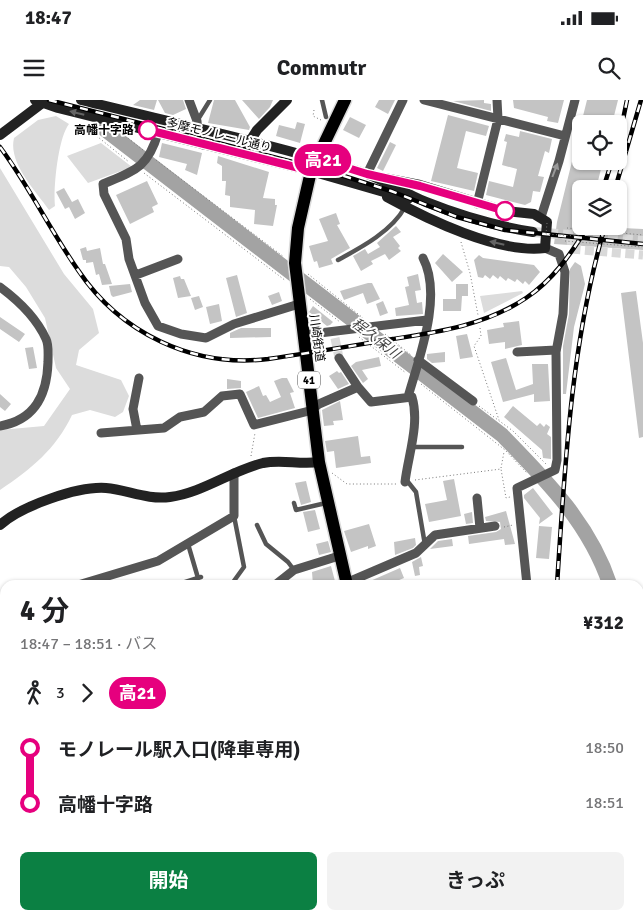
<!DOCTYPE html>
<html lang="ja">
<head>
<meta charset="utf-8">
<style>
	:root { --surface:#fff; --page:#f2f2f2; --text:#202124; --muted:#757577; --accent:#0b8043 }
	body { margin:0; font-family:Signika,"Noto Sans JP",sans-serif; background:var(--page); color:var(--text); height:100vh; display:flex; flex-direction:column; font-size:19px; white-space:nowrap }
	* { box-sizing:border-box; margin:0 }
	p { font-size:16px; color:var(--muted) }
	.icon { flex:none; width:28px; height:28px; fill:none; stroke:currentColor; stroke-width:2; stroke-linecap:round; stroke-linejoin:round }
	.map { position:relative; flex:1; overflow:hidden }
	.sheet { position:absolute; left:0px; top:480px; width:644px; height:340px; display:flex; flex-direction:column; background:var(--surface); border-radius:15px 15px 0 0; box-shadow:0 1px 4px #0004 }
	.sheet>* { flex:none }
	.badge { padding:0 10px; border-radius:16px; font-size:18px; line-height:32px }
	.fabs { position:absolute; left:572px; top:15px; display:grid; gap:10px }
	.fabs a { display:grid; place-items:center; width:55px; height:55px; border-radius:8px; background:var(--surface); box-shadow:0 1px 4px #0004; font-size:25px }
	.map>.badge { position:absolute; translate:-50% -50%; box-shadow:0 0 0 2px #fff }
	.legs { display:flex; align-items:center; gap:8px; height:55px; padding:0 20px; font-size:16px }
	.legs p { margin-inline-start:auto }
	.head { display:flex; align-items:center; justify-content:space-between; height:85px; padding:0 20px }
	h1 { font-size:28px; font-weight:700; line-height:38px }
	.button { display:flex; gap:10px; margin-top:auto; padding:10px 20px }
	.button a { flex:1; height:58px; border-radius:8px; background:var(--accent); color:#fff; font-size:20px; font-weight:700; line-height:58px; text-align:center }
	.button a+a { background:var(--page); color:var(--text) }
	ul { padding:0 20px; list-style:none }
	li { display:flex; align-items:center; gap:18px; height:55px; font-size:19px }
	li i { display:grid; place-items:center; width:8px; height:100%; margin:0 6px; background:currentColor }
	li i::after { content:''; width:12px; height:12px; margin:-6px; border:4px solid; border-radius:50%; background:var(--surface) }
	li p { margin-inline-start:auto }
	li:first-child i { background:linear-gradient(#0000 50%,currentColor 0) }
	li:last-child i { background:linear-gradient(currentColor 50%,#0000 0) }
	.status { display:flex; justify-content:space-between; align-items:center; height:35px; padding:0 25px; background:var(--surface); direction:ltr }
	.status svg { height:14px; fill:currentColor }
	header { display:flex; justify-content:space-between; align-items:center; height:65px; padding:0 20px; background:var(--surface); font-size:22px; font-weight:700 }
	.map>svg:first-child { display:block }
</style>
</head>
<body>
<div class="status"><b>18:47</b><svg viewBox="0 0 49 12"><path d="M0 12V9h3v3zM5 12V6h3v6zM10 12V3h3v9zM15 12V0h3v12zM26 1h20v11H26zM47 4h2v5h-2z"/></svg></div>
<header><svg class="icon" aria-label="menu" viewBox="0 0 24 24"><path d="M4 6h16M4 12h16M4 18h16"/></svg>Commutr<svg class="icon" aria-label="search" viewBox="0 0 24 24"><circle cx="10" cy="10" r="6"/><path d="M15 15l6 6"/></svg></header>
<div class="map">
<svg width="643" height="820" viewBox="0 0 643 820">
	<rect width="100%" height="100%" fill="#fff"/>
	<path fill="#dcdcdc" d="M56,16L69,24C58,38 53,89 55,106L49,110C35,90 8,63 14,38L38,20Z
		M101,43L132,67L88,83L67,56Z
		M0,68L64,174L93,209L99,233L79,250L76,265L121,280L129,296L123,312L115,317L90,310L72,315C56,349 31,369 0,390V330L44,326L70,289L56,268L45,218L26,187L9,167L0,166Z
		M522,191L523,193L484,213L480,196Z
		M643,510V570L639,546V514Z
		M3,634L5,735L0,736V636Z
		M0,750L5,759V801L0,804Z
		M163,815H247L250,820H163Z
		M548,815H591L593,820H548Z"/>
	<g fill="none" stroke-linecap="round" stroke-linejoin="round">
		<path stroke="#a3a3a3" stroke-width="2.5" d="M639,518L643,513
			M639,538L641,550
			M593,815L596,820"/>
		<path stroke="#a3a3a3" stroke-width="15" d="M103,28L502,335C546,380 590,424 610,485
			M634,820V815"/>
	</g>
	<path fill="#c4c4c4" d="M140,0H157L154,10L133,5Z
		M158,0H183L186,9L173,15L165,13Z
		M214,0H235L250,27L249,30L208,23Z
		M242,0H273L270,7L259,19Z
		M379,0H395L388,14L375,7Z
		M484,0V3L491,4V11L453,1Z
		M513,0H564L558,23L547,21L548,17L514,8Z
		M587,0H618L612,24H581Z
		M448,15L489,26L486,36L466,31L457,68L478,73L474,91L431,81Z
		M350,17L366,25L359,38L343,30Z
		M297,22L305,24L300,43L276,36L279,25L295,29Z
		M520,31L552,39L549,53L545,51L538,76L544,77L540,92L533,91L531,102L525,105L486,95L489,81L513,87L517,69L502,65L507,42L504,41L506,34L519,37Z
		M579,33L581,34V61H603L596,89H581V126L643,129V150L554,144L557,122Z
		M390,42L396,45L383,71L377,68Z
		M162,43L202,53L197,75L185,70L187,64L159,57Z
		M218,56L269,72L263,98L275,99V105H277L273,126L254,124L255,110L230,107V96L225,95L226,81H222V66L217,63Z
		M147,81L158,104L152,107L154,112L130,124L116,95Z
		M64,88L72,102L78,99L85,113L75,119L69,107L65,109L56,92Z
		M336,113L340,124L337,125L350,148L331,159L333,164L319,168L317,161L314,162L313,159L309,146L328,141L319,119Z
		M396,126L401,132L393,137L400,146L398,148L401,151L389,160L385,154L371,161L373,164L361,171L353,156L365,149L368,154L380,147L377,143Z
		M86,147L87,151L100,148L103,164H105L112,184L102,185L99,174L96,175L93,162L86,163V160H83L80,149Z
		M443,154L463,172L452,182L435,163Z
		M479,155L483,158L534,165L540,172L529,185L525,181L523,184L517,179L515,182L508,178L506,181L500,176L498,179L493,175L490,179L485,175L483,178L478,177L474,160Z
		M575,162L581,166L585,184L574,227L566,294H563V246L569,214L570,169Z
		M418,174L421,190L415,191L417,203L422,202L423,214L396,216L395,208L409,205L405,187L409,186L407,177Z
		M237,175L247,213L236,217L226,178Z
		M180,176L181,179H184L191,196L178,198L173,178Z
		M368,183H372L380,199L367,204L363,193L344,200L340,191Z
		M130,184L132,192L113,197L111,195L109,186Z
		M456,184H468V196H462L461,211H443V199H456Z
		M636,191L643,243V337L639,338L621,193Z
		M279,192L282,201L272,205L268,196Z
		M199,196L203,207L195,210L191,198Z
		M383,201L388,213L380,216L376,204Z
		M219,204L222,221L210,224L206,207Z
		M313,206L333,222L330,225L327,226L309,212Z
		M0,217L25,234L19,242L0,229Z
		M519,221L522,245L505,249V242L489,244L487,230L504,227L503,223Z
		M241,228H271V237L230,238V233Z
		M467,234L473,257L460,259L456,236Z
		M33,247L37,268L29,269L25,248Z
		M445,252V262L432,263L427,259V254Z
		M379,257L381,266L362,270L368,279L363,283L351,266L356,262Z
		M506,258L516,290L533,284L532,264H548L550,301L534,302V294L503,302L491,262Z
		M337,271L339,273L341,272L349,284L338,289L329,276Z
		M282,278H287L294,292L290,293L295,308L258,318L246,292L259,286L263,296L266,295L270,302L281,297L274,281Z
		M227,279L241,281V288L227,289Z
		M0,294L11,304L5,311L0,307Z
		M340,301L343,320L333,321L334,325L324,326L322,310Z
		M513,306L537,326L540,323L544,327L546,324L550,327L547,334L551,337V359L543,358L542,350L504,317Z
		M358,336L361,357L370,356L371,363L336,368L334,351L327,352L325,341Z
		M454,379L461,416L429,422L425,404L447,400L443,381Z
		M306,381L311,402L301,405L295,383Z
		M533,388L553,414L539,424L540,418L524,398V395Z
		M315,410L320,429L308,432L303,412Z
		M506,411L515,444L505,445L504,439L469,444L468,436L496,432L501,429L500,422L486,421L485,417Z
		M472,412L473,423L466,424L464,414Z
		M369,424L376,446L368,449V446L351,452L344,431Z
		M539,426L552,427L549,459L536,458Z
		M415,438L416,445L413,448L395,455L394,442Z
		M452,439L453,446L430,449L438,441Z
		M328,441L331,452L319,455L316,444Z
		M421,457L423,466L419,467L420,475L415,476L412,462Z
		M331,466L336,485H313L312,472Z
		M400,468L404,478L392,483L393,485H361Z"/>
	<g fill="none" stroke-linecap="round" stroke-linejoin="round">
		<path stroke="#d9d9d9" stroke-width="9" stroke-dasharray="9 4.5" stroke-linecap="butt" d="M572,136L571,149L643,155
			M335,238L339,258"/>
		<path stroke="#d9d9d9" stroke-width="10" stroke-dasharray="10 5" stroke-linecap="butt" d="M533,132L643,141"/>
		<g stroke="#dbdbdb" stroke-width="15">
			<path id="primary" d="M345,0L311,71L298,128L295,163L319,362L347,485
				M447,815L448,820"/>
		</g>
		<path stroke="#777" stroke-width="1" stroke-dasharray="1 2.5" stroke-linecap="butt" d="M314,10L313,16L321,20
			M83,25L129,62
			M123,34L143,50
			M156,60L284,157
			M144,73L286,181
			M461,142L470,173L478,215
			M308,174L363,218
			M310,199L340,222
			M480,228L481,236L474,246L499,320
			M385,234L411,255
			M359,237L406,273
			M421,284L505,350L527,373
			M479,306L513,331L546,364
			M251,356L255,333
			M501,368L504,352
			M332,373L347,384H396
			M415,380L501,369L506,398L510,397
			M504,427L513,425
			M639,559L643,577
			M643,677V724
			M622,820V815
			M640,820L643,741"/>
		<path stroke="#555" stroke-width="4.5" d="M322,0L326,17
			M197,21L210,0
			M338,160C362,147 392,131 405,107
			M411,347H462
			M408,382L416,392L425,445
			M294,403L296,410L326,403
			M257,425L266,444L288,462L294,470
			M188,444L198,478
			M176,485L201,477
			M231,485L244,467L234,416
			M254,815L258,820"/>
		<path stroke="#555" stroke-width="9" d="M189,0L197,21L198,34L203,45
			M424,0L565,36
			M158,33C148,68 134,71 103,84L104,94L126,139L129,159L145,203L158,226L181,234L206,238L234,224L299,204
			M367,74L403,0
			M477,104L498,19L497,0
			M541,117L559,61L575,0
			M136,175L178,159
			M0,187C19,201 36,217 46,239C49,245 48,255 48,262C47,295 35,320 0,326
			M303,235L427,220
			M517,252L556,250
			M339,258L358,287L371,302L412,297C420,324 408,356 405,382
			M418,260L473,301
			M408,297C419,258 443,196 423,158
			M137,330L133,309L139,278
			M101,333L164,328L180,317L204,312L222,296L240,294L254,325L309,311L319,304L358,287
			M477,398L480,428
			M346,483L416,453L435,435L495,426
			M78,485L158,461L234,416V373
			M275,485L294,470L339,456
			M527,485L517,388L555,370L557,360L556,252L563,214L565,172L559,154L545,148
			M639,508L643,504
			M0,534L5,526
			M0,579L5,580
			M639,654L643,653
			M0,760L5,759
			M291,815L299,820
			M604,815L605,820
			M437,820L439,815
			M544,820V815"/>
		<path stroke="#222" stroke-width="10" d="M35,0L58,8L311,71L408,99
			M81,0C174,23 269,43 361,72C384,79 404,93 426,102C461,116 496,126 533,132
			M0,35L45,1
			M247,46L257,30L287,0
			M384,78L420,85L505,111L534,114L547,122L545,148C499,154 427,119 387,97
			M0,425C21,406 78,386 106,388C128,390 147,400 170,397C202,393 231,371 263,363C282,359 300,365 319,362
			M69,820L90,818L110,820"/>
		<use href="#primary" stroke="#000" stroke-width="12"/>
		<g stroke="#000" stroke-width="4.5">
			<path id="rail" d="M49,0L328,71L391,91L457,117L505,130L643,144
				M619,39L627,0
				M0,47C29,86 50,130 78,170C120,233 193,268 268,259C310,253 351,246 393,239C439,232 486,225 526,198C553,180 571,154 588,126
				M603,89L612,61
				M615,89L641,0
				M557,485C565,364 571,243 605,126
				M533,820V815"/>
		</g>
		<use href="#rail" stroke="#fff" stroke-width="2.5" stroke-dasharray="8" stroke-linecap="butt"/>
		<path stroke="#777" stroke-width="1" stroke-dasharray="1 2.5" stroke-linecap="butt" d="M547,123L546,134L576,136
			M567,128L643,135
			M565,141L642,147"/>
	</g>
	<defs><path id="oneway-solid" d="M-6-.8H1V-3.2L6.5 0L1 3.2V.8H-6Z" transform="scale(1.25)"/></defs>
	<g fill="#646464">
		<use href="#oneway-solid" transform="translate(77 13) rotate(-166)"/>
		<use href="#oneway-solid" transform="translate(497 143) rotate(-167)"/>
	</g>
	<use fill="#999" href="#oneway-solid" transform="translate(555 70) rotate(-69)"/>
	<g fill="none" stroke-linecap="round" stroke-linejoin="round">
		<g stroke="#fff" stroke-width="11">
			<path id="line-1" d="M148,30L311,71L316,58L367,74L420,86L505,111"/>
		</g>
		<use href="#line-1" stroke="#e6007e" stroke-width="8"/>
	</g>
	<g fill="#fff" stroke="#e6007e" stroke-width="2.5">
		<circle cx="148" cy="30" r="9"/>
		<circle cx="505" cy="111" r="9"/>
	</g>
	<g text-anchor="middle" stroke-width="4" stroke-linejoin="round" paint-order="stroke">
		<rect fill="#fff" stroke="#4c4c4c" stroke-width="1" x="298" y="271.5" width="22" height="17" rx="4"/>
		<g font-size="11" font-weight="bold" fill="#000">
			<text x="309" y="284">41</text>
		</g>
		<g font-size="12" font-weight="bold" fill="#000" stroke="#fff" text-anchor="end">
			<text x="134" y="34">高幡十字路</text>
		</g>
		<g font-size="12" fill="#000" stroke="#fff">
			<text transform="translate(219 35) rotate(14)" y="4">多摩モノレール通り</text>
			<text transform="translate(317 238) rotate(82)" y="4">川崎街道</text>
		</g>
		<g font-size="14" font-style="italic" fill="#444" stroke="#fff">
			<text transform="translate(376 238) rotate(38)" y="5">程久保川</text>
		</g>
	</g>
</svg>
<div class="fabs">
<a><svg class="icon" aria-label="locate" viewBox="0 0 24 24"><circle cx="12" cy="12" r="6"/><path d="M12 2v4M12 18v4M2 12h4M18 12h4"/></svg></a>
<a><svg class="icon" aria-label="layers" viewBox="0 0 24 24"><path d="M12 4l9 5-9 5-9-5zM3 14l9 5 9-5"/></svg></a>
</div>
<b class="badge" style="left:323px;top:60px;background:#e6007e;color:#fff">高21</b>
<section class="sheet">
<div class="head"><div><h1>4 分</h1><p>18:47 – 18:51 · バス</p></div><b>¥312</b></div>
<div class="legs"><svg class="icon" aria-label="walk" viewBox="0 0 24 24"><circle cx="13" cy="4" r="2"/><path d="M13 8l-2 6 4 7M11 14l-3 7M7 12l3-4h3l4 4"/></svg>3<svg class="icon" aria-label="forward" viewBox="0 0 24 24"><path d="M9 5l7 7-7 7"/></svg><b class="badge" style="background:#e6007e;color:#fff">高21</b></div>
<ul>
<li><i style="color:#e6007e"></i><b>モノレール駅入口(降車専用)</b><p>18:50</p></li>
<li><i style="color:#e6007e"></i><b>高幡十字路</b><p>18:51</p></li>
</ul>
<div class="button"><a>開始</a><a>きっぷ</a></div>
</section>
</div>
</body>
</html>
